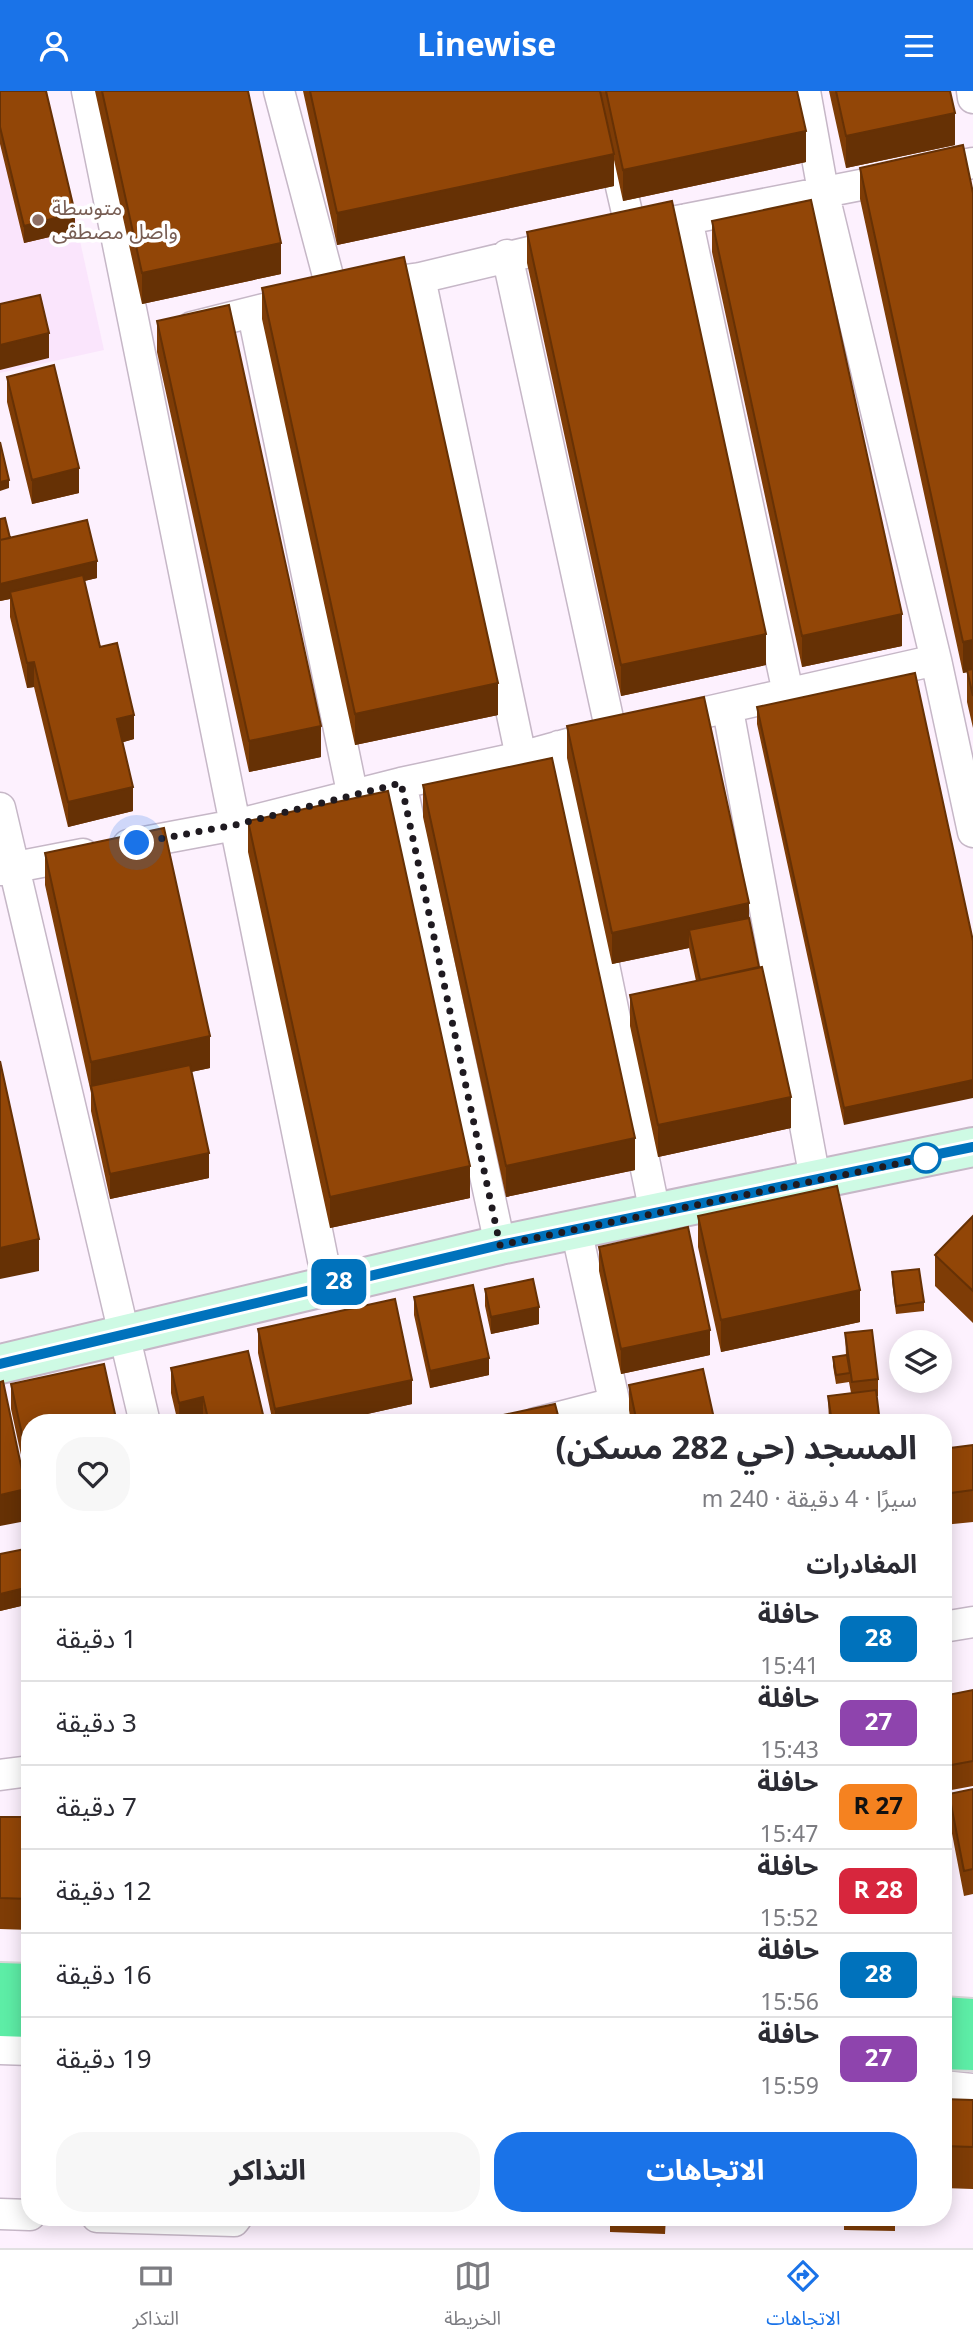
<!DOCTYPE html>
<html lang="ar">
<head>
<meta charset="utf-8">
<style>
	:root { --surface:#fff; --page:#f7f7f7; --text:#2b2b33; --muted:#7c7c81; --line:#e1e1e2; --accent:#1a73e8 }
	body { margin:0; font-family:Georgia,"Noto Sans Arabic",serif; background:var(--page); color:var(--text); direction:rtl; height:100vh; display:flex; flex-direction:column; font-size:26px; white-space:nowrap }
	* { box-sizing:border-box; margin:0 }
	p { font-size:23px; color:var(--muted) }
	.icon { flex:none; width:38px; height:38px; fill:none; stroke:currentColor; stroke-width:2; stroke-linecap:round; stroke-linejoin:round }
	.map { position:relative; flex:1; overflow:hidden; direction:ltr }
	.sheet { position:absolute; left:21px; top:1323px; width:931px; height:812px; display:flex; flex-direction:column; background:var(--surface); border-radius:28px; box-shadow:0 4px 18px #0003; direction:rtl }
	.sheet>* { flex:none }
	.badge { padding:0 14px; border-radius:10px; font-size:24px; line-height:46px }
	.tools { position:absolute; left:889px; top:1239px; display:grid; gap:14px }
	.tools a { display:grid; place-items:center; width:63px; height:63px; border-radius:50%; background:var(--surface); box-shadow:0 4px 18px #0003; font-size:35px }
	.you { position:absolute; width:35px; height:35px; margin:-18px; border:5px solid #fff; border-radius:50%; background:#1a73e8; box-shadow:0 0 0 10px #1a73e833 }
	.map>.badge { position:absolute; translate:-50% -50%; box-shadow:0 0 0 4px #fff }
	h2 { padding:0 35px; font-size:26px; line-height:63px }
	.round { display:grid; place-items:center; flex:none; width:74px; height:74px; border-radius:28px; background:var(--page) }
	.summary { display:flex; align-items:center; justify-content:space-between; height:119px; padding:0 35px }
	h1 { font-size:33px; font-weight:700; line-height:52px }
	.action { display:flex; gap:14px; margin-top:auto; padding:14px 35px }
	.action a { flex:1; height:80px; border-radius:28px; background:var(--accent); color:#fff; font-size:28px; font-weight:700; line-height:80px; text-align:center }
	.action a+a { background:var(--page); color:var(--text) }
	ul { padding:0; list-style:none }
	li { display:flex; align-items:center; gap:21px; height:84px; padding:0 35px; border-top:2px solid var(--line) }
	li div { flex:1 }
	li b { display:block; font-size:26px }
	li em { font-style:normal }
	li .badge { min-width:77px; font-weight:700; text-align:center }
	header { display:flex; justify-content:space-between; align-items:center; height:91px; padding:0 35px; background:var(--accent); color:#fff; font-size:32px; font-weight:700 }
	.menu { display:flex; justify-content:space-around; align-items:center; height:98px; border-top:2px solid var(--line); background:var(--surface); font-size:19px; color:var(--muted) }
	.menu a { display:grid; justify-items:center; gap:4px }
	.menu .selected { color:var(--accent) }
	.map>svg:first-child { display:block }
</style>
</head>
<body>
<header><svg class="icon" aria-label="menu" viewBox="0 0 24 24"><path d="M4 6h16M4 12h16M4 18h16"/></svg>Linewise<svg class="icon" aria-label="person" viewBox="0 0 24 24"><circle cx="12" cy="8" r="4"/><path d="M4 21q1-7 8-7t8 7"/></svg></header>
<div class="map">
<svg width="973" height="2157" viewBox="0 0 973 2157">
	<rect width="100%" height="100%" fill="#fdf1fe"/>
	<path fill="#fae5fc" d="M0,0H47L104,259L0,282Z"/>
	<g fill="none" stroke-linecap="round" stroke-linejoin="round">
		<g stroke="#c6b7c7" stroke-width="33">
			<path id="street" d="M87,0L328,1194
				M279,0L332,200
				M599,0L631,139
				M805,0L823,100L936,569L973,741
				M972,0L973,7
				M687,128L788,602
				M636,138L973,72
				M507,164L611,641
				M420,187L521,666
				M369,194L420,187L567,152
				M253,223L353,706
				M192,236L300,209
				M728,619L815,1088
				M667,630L936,569
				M559,655L655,1122
				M401,692L500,1154
				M0,717L145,1332
				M128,754L235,734L401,692L521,666L604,643
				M0,779L83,763
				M576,1138L619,1332
				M536,1332L614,1312
				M943,1536L973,1531
				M0,1684L30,1680
				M0,1958L30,1959
				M943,1995L973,1998
				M0,2123L30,2124
				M97,2126L234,2130L237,2126"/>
		</g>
		<g stroke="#c6b7c7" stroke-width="42">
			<path id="secondary" d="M0,1273L500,1154L973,1056"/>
		</g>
		<g stroke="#d7d6d7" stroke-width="42">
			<path id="highway" d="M0,1891L30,1892
				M943,1925L973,1927
				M0,1926L30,1927
				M943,1959L973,1960"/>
		</g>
		<use href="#street" stroke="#fff" stroke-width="30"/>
		<use href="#secondary" stroke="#cefae4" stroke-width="38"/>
		<use href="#highway" stroke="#5deda6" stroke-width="38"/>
	</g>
	<path fill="#7e3c06" d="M0,0L75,140L24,152L0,53Z
		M95,0H248L281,183L142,213Z
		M303,0H797L806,71L623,110L614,69V95L337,154Z
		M829,0H950L955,54L846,77Z
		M860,77L973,102V637L967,611V581L963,582L860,108Z
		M712,130L902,555L802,576L712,161Z
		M527,141L766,574L621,605L527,172Z
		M262,197L498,624L355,654L262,228Z
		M157,230L321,666L249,681L157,261Z
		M7,286L79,402L32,413L7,311Z
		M10,447L97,487L84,490L100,556L134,648L123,651L133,720L68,736L34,596L27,597L10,526V508L0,510Z
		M915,582L844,1034L757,633V616Z
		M567,635L749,827L791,1037L658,1066L630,935V904L696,890L689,857L612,873L567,667Z
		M423,694L635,1079L506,1106L423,726Z
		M248,730L470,1107L330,1137L248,761Z
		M45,762L210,977L191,981L209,1087L110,1108L91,1020V1002L45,794Z
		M698,1125L860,1231L721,1261L698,1156Z
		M973,1125V1232L935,1195V1164Z
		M599,1156L710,1264L621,1283L599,1180Z
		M892,1181L924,1211V1220L896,1223L892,1190Z
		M485,1198L539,1233L491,1243L485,1215Z
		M414,1206L489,1284L430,1297L414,1224Z
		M258,1238L412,1313L327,1332H273L258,1262Z
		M845,1242L878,1288V1305H876L880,1332H829L828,1305L851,1302L849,1291L836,1293L833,1275V1266L846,1264Z
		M171,1277L265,1332H178L171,1302Z
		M11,1293L30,1332V1405L11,1318Z
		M629,1294L715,1332H631L629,1319Z
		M973,1354V1431L943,1434V1358Z
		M30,1457L27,1542L21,1515L0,1520V1463Z
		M973,1599V1695L946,1700L943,1687V1605Z
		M973,1698V1803L964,1805L949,1727V1703Z
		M0,1726H30V1839L0,1838Z
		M943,2008L973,2009V2098L943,2097Z
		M610,2126H666L665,2143L610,2141Z
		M844,2126H895V2140L844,2139Z"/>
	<path fill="#663105" d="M955,22V54L846,77V45Z
		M806,40V71L623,110V79Z
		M614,63V95L337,154V122Z
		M75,122V140L24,152V135Z
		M281,152V183L142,213V182Z
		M49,242V267L0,279V254Z
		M79,377V402L32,413V389Z
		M9,389V397L0,400V391Z
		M97,470V487L11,508L10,501V508L0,510V493Z
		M902,523V555L802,576V545Z
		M766,543V574L621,605V574Z
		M973,549V580L963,582V551Z
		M34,571V596L27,597V572Z
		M498,592V624L355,654V623Z
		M134,624V648L117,653V628Z
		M321,635V666L249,681V650Z
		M133,696V720L68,736V711Z
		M749,812V844L689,839V857L612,873V842Z
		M210,945V977L92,1002L91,995V1002V971Z
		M973,989V1007L844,1034V1017Z
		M791,1006V1037L658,1066V1034Z
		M635,1047V1079L506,1106V1075Z
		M209,1062V1087L110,1108V1083Z
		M470,1075V1107L330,1137V1106Z
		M39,1148V1180L0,1188V1157Z
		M860,1199V1231L721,1261V1229Z
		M539,1216V1233L491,1243V1226Z
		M710,1239V1264L621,1283V1258Z
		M489,1267V1284L430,1297V1280Z
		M412,1289V1313L327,1332H275V1318Z
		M203,1306V1331L179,1332V1312Z
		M26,1398V1430L0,1435V1404Z
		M21,1498V1515L0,1520V1503Z
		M27,1525H30V1542H27Z"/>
	<path fill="#924607" stroke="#663105" stroke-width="2" d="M0,0H46L75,122L24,135L0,36Z
		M102,0H248L281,152L142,182Z
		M310,0H600L614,63L337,122Z
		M606,0H797L806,40L623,79Z
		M836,0H950L955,22L846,45Z
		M963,54L973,102V549L963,551L860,77Z
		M811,109L902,523L802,545L712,130Z
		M672,110L766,543L621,574L527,141Z
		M404,166L498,592L355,623L262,197Z
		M40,204L49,242L0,254V213Z
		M229,214L321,635L249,650L157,230Z
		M54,274L79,377L32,389L7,286Z
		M0,351L9,389L0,391Z
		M5,427L10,447L0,449V428Z
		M87,429L97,470L0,493V449Z
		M83,484L100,556L117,552L134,624L117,628L133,696L68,711L34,571L27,572L10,501Z
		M973,578V605L967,579Z
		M915,582L973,850V989L844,1017L757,616Z
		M704,606L749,812L612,842L567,635Z
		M552,667L635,1047L506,1075L423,694Z
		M388,700L470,1075L330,1106L248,730Z
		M164,737L210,945L91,971L45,762Z
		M749,827L759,876L700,889L689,839Z
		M762,876L791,1006L658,1034L630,904Z
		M0,970L39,1148L0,1157Z
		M190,974L209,1062L110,1083L91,995Z
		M837,1095L860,1199L721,1229L698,1125Z
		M973,1125V1200L935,1164Z
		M688,1136L710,1239L621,1258L599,1156Z
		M919,1178L924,1211L896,1215L892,1181Z
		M533,1188L539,1216L491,1226L485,1198Z
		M473,1194L489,1267L430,1280L414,1206Z
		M395,1208L412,1289L275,1318L258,1238Z
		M872,1239L878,1288L852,1291L845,1242Z
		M248,1260L265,1332H209L203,1306L179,1312L171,1277Z
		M847,1264L850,1282L836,1284L833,1266Z
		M104,1273L117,1332H30V1380L11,1293Z
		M703,1278L715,1332H637L629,1294Z
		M3,1290L26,1398L0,1404V1291Z
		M876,1299L880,1332H832L828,1305Z
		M555,1313L560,1332H475V1330Z
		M973,1354V1399L943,1403V1358Z
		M30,1457V1525H27L21,1498L0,1503V1463Z
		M973,1599V1670L946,1675L943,1662V1605Z
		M973,1698V1778L964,1780L949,1703Z
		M0,1726H30V1808L0,1807Z
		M943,2008L973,2009V2056L943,2055Z"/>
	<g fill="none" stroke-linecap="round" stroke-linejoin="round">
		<g stroke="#fff" stroke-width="16">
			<path id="line" d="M0,1273L500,1154L973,1056"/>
		</g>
		<use href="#line" stroke="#0072bc" stroke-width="10"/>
		<path stroke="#1f1a20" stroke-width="7" stroke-dasharray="0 12.6" d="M137,752L235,734L401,692L500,1154L926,1067"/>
	</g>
	<circle fill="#8d6e63" stroke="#fff" stroke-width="2.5" cx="38" cy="129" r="7"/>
	<circle fill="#fff" stroke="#0072bc" stroke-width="3.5" cx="926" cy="1067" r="14"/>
	<g text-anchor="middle" stroke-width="7" stroke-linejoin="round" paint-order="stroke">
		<g font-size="21" fill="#785e54" stroke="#fff" text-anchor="start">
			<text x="52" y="124">متوسطة<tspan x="52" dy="24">واصل مصطفى</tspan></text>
		</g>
	</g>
</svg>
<div class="tools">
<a><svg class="icon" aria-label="layers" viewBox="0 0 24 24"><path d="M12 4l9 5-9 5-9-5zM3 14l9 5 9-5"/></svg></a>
</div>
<div class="you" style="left:137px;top:752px"></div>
<b class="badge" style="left:339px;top:1191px;background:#0072bc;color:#fff">28</b>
<section class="sheet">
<div class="summary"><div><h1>المسجد (حي 282 مسكن)</h1><p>سيرًا · 4 دقيقة · 240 m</p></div><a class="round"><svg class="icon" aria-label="heart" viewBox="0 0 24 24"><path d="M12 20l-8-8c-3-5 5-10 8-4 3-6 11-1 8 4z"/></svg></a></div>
<h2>المغادرات</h2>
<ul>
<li><span class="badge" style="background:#0072bc;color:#fff">28</span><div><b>حافلة</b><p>15:41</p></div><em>1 دقيقة</em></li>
<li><span class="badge" style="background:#8e44ad;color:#fff">27</span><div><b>حافلة</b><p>15:43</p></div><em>3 دقيقة</em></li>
<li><span class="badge" style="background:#f58220;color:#111">27 R</span><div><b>حافلة</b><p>15:47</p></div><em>7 دقيقة</em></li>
<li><span class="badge" style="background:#d7263d;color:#fff">28 R</span><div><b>حافلة</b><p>15:52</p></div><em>12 دقيقة</em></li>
<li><span class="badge" style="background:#0072bc;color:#fff">28</span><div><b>حافلة</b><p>15:56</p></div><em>16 دقيقة</em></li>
<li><span class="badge" style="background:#8e44ad;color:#fff">27</span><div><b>حافلة</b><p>15:59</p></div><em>19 دقيقة</em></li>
</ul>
<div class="action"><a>الاتجاهات</a><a>التذاكر</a></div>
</section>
</div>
<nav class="menu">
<a class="selected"><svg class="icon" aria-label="directions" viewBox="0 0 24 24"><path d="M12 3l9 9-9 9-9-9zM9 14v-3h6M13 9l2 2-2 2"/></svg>الاتجاهات</a>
<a><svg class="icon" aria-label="map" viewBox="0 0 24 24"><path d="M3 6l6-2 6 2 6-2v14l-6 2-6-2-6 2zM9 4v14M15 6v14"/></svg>الخريطة</a>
<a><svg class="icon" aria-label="tickets" viewBox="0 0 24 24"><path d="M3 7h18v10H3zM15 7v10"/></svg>التذاكر</a>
</nav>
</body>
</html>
